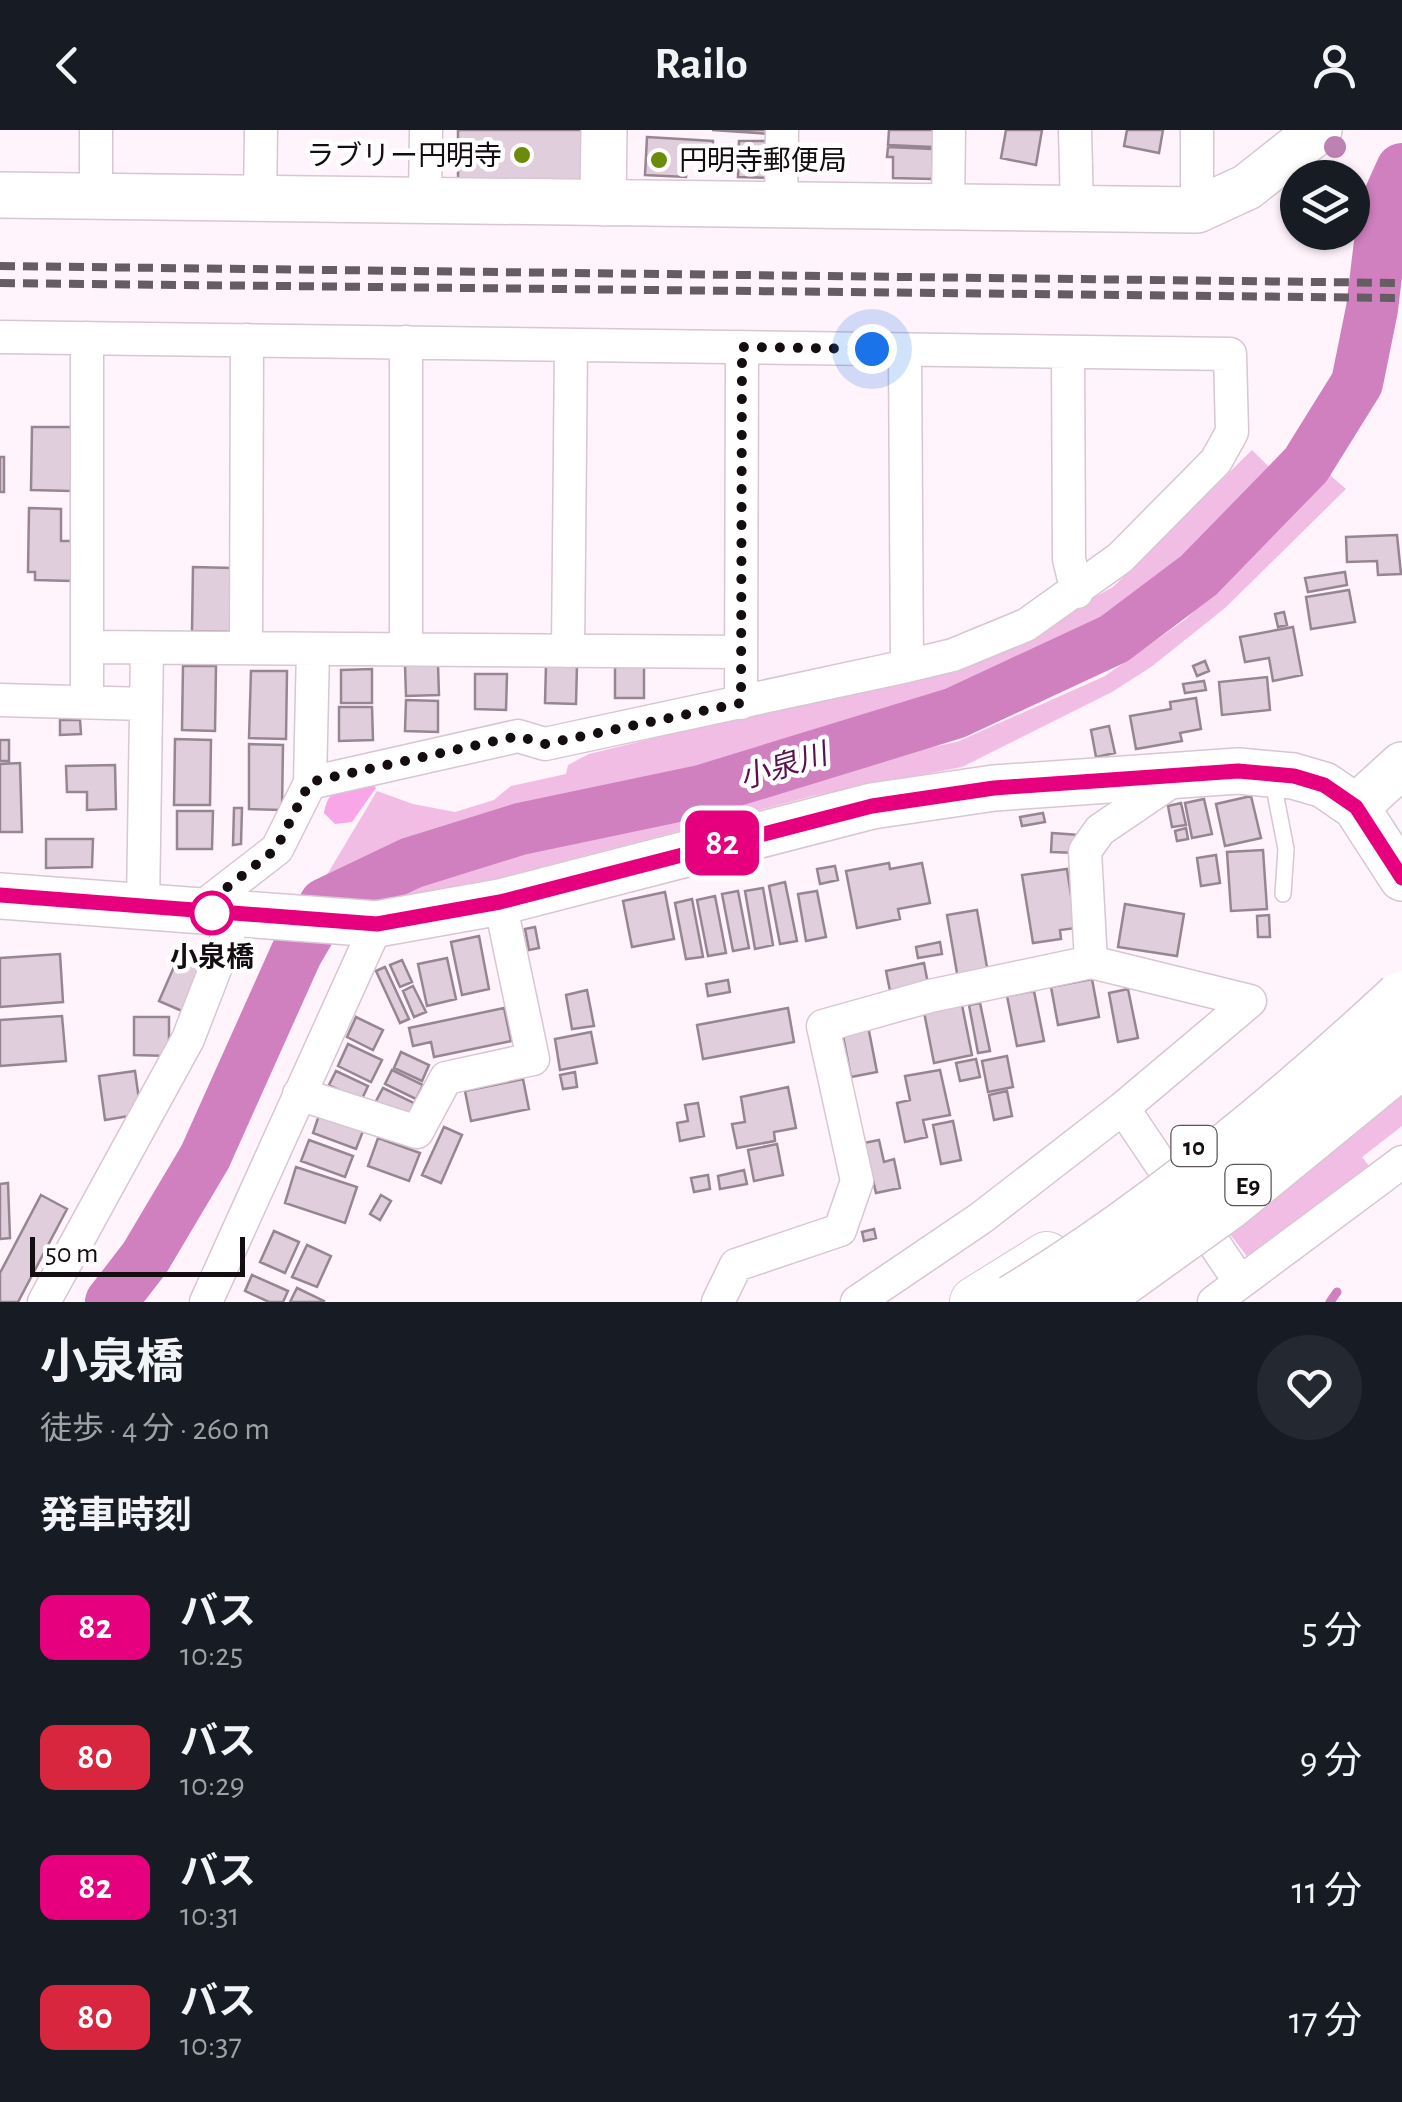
<!DOCTYPE html>
<html lang="ja">
<head>
<meta charset="utf-8">
<style>
	:root { --surface:#171b24; --page:#242831; --text:#f1f3f6; --muted:#9ea1a6 }
	body { margin:0; font-family:"Alegreya Sans","Noto Sans JP",sans-serif; background:var(--page); color:var(--text); height:100vh; display:flex; flex-direction:column; font-size:38px; white-space:nowrap }
	* { box-sizing:border-box; margin:0 }
	p { font-size:32px; color:var(--muted) }
	.icon { flex:none; width:55px; height:55px; fill:none; stroke:currentColor; stroke-width:2; stroke-linecap:round; stroke-linejoin:round }
	.map { position:relative; height:1172px; overflow:hidden }
	.panel { display:flex; flex-direction:column; background:var(--surface); flex:1 }
	.panel>* { flex:none }
	.badge { padding:0 20px; border-radius:15px; font-size:35px; line-height:65px }
	.tools { position:absolute; left:1280px; top:30px; display:grid; gap:20px }
	.tools a { display:grid; place-items:center; width:90px; height:90px; border-radius:50%; background:var(--surface); box-shadow:0 2px 8px #0004; font-size:50px }
	.scale { position:absolute; left:30px; bottom:25px; width:215px; box-sizing:border-box; padding-left:10px; border:5px solid #140e12; border-top:0; font-size:28px; line-height:35px; white-space:nowrap; color:#140e12; -webkit-text-stroke:8px #fff; paint-order:stroke }
	.you { position:absolute; width:50px; height:50px; margin:-25px; border:8px solid #fff; border-radius:50%; background:#1a73e8; box-shadow:0 0 0 15px #1a73e833 }
	.map>.badge { position:absolute; translate:-50% -50%; box-shadow:0 0 0 5px #fff }
	h2 { padding:0 40px; font-size:38px; line-height:90px }
	.round { display:grid; place-items:center; flex:none; width:105px; height:105px; border-radius:52px; background:var(--page) }
	.head { display:flex; align-items:center; justify-content:space-between; height:170px; padding:0 40px }
	h1 { font-size:48px; font-weight:700; line-height:75px }
	ul { padding:0; list-style:none }
	li { display:flex; align-items:center; gap:30px; height:130px; padding:0 40px }
	li div { flex:1 }
	li b { display:block; font-size:38px }
	li em { font-style:normal }
	li .badge { min-width:110px; font-weight:700; text-align:center }
	header { display:flex; justify-content:space-between; align-items:center; height:130px; padding:0 40px; background:var(--surface); font-size:45px; font-weight:700 }
	.map>svg:first-child { display:block }
</style>
</head>
<body>
<header><svg class="icon" aria-label="back" viewBox="0 0 24 24"><path d="M15 5l-7 7 7 7"/></svg>Railo<svg class="icon" aria-label="person" viewBox="0 0 24 24"><circle cx="12" cy="8" r="4"/><path d="M4 21q1-7 8-7t8 7"/></svg></header>
<div class="map">
<svg width="1402" height="1172" viewBox="0 0 1402 1172">
	<rect width="100%" height="100%" fill="#fff3fc"/>
	<path fill="#f1bde5" d="M1252,320L1277,345L1271,361C1246,386 1222,414 1196,437C1103,515 981,569 865,603C841,611 815,611 791,617C724,633 659,652 592,668C505,689 400,697 329,755L322,753L377,661L413,674L455,682L494,670L511,656L566,644L568,635L589,624L953,535L1035,500L1113,457Z
		M1330,345L1346,359L1225,478L1151,537L1112,562L962,637L813,666L446,762L390,771L392,752L446,735L785,647L957,612L1105,546L1186,489Z
		M1402,909V996L1362,1027L1369,1036L1250,1130L1201,1067Z"/>
	<path fill="#f8a6e7" d="M371,650L376,658L352,692L335,694L324,683C329,655 346,654 371,650Z"/>
	<g fill="none" stroke-linecap="round" stroke-linejoin="round">
		<path stroke="#d080bf" stroke-width="9" d="M1330,1172L1337,1162"/>
		<path stroke="#d080bf" stroke-width="52" d="M111,1172L145,1128L205,1027L296,824L325,774L411,733L520,699L701,661L955,583L1114,509L1199,445L1306,335L1357,253L1372,179L1384,79L1402,39"/>
	</g>
	<path fill="#e1cedc" stroke="#978692" stroke-width="2.5" d="M458,0H586L585,52L458,50Z
		M712,0H771V4Z
		M889,0H934L933,17L888,15Z
		M1006,0H1042L1036,35L1001,28Z
		M1127,0H1163L1159,23L1124,16Z
		M647,7L713,11L712,33L687,32L686,47L645,45Z
		M739,11H774L773,48L738,47Z
		M888,17L933,19L932,49L893,48V27H887Z
		M32,297H72L71,361L31,360Z
		M0,327H4V362H0Z
		M29,378L61,379V411H73L72,451L35,450V442H28Z
		M1397,405L1401,444L1378,445L1377,431L1347,432L1346,407Z
		M193,437L233,438L231,502L192,501Z
		M1345,442L1347,455L1308,462L1305,448Z
		M1349,460L1355,492L1311,499L1306,467Z
		M1284,482L1287,495L1278,497L1275,484Z
		M1293,497L1302,545L1273,551L1269,528L1245,532L1240,507Z
		M1205,531L1209,541L1197,546L1193,536Z
		M615,532H644V568H615Z
		M405,535H438L439,565L406,566Z
		M546,535H577L576,574L545,573Z
		M183,536H216L215,601L182,600Z
		M372,539V573H341V540Z
		M251,541H287L286,609L249,608Z
		M475,544H507L506,580L475,579Z
		M1267,547L1270,580L1222,585L1219,552Z
		M1204,551L1206,560L1185,563L1183,554Z
		M1196,568L1201,599L1180,603L1182,611L1136,619L1130,586L1171,579L1170,572Z
		M406,570L438,571V602L405,601Z
		M339,577H372L373,610L339,611Z
		M60,590H80L81,604L60,605Z
		M1109,596L1115,623L1096,627L1091,600Z
		M175,609L211,610L210,675H174Z
		M0,610H9V631H0Z
		M249,614L283,615L282,680L249,679Z
		M20,633L22,702H0V634Z
		M115,635L116,679L87,680V662H67L66,636Z
		M1251,666L1261,708L1225,716L1216,674Z
		M1204,669L1212,704L1192,708L1185,673Z
		M1181,673L1186,695L1172,697L1168,676Z
		M234,678H242L241,714L233,715Z
		M177,681H213L212,719H177Z
		M1043,683L1045,692L1022,696L1020,687Z
		M1186,698L1188,709L1177,711L1175,701Z
		M1052,703L1079,705L1078,723L1051,722Z
		M46,709H93L92,737L46,738Z
		M1263,720L1267,779L1231,781L1227,722Z
		M1216,725L1220,753L1201,756L1197,728Z
		M889,733L890,739L922,733L930,773L898,779L900,789L857,798L846,741Z
		M835,736L838,750L820,754L817,739Z
		M1067,739L1076,798L1060,800L1061,809L1033,813L1022,745Z
		M785,752L797,811L780,814L769,756Z
		M763,758L773,815L755,819L745,761Z
		M738,761L749,818L733,821L722,764Z
		M817,761L826,807L806,811L798,764Z
		M665,762L674,809L632,817L623,771Z
		M715,766L726,823L708,826L697,770Z
		M692,769L703,827L686,829L675,773Z
		M1125,774L1184,784L1177,826L1118,817Z
		M977,780L988,843L958,849L947,785Z
		M1269,785L1270,807H1258L1257,786Z
		M535,797L539,818L529,820L525,799Z
		M479,806L489,859L462,865L451,812Z
		M940,812L942,824L918,828L916,817Z
		M180,823L209,835L189,884L159,871Z
		M60,824L63,872L0,877V828Z
		M447,828L456,869L427,876L418,834Z
		M402,830L412,852L400,857L390,835Z
		M924,833L929,859L891,866L886,841Z
		M385,837L409,889L400,893L376,841Z
		M1092,849L1099,887L1058,895L1051,857Z
		M728,850L730,862L708,866L706,854Z
		M413,856L426,882L414,887L403,861Z
		M1128,859L1138,908L1118,912L1109,863Z
		M587,860L594,896L572,899L566,865Z
		M1034,861L1044,911L1017,916L1007,866Z
		M980,873L990,921L978,923L969,875Z
		M962,875L972,925L934,933L924,882Z
		M504,878L511,911L434,927L431,912L413,916L409,898Z
		M788,878L794,912L703,929L697,895Z
		M62,886L66,931L0,936V890Z
		M134,887H169V926L134,925Z
		M356,887L383,900L373,920L347,907Z
		M868,896L877,942L851,947L842,901Z
		M591,902L597,933L560,940L555,909Z
		M348,914L382,930L371,952L338,936Z
		M401,922L429,935L422,951L394,938Z
		M1007,926L1013,957L988,962L982,931Z
		M976,929L980,947L960,951L956,933Z
		M392,940L423,955L416,969L385,954Z
		M940,940L950,985L923,990L927,1007L905,1012L897,973L910,970L905,946Z
		M135,941L141,984L105,990L99,946Z
		M336,941L368,956L361,971L329,955Z
		M575,942L577,957L563,959L560,945Z
		M523,949L529,979L471,991L465,961Z
		M788,957L796,998L774,1002L775,1011L737,1018L732,994L745,992L741,967Z
		M383,958L414,973L407,989L375,973Z
		M1007,961L1012,986L994,990L989,965Z
		M698,973L704,1006L680,1011L677,993L688,991L685,975Z
		M319,985L363,1001L356,1019L313,1003Z
		M953,991L961,1030L941,1034L933,995Z
		M444,997L462,1005L441,1053L422,1045Z
		M378,1008L420,1023L409,1051L368,1036Z
		M309,1010L353,1026L345,1047L301,1031Z
		M879,1010L884,1032L894,1029L900,1058L876,1063L864,1013Z
		M777,1014L783,1045L754,1051L748,1020Z
		M296,1037L357,1057L345,1093L285,1073Z
		M744,1040L747,1054L720,1059L718,1046Z
		M708,1045L710,1059L694,1062L691,1048Z
		M8,1053L10,1108L0,1109V1054Z
		M41,1065L67,1079L18,1172H0V1143Z
		M381,1065L391,1071L380,1090L370,1084Z
		M874,1099L876,1108L864,1111L862,1102Z
		M274,1101L299,1112L285,1143L260,1132Z
		M307,1115L331,1126L317,1157L292,1147Z
		M252,1145L288,1161L283,1172H269L245,1161Z
		M297,1158L324,1171V1172H290Z"/>
	<g fill="none" stroke-linecap="round" stroke-linejoin="round">
		<g stroke="#d8c6d3" stroke-width="18">
			<path id="lane" d="M1272,647L1286,719L1283,764"/>
		</g>
		<g stroke="#d8c6d3" stroke-width="35">
			<path id="street" d="M96,0V66
				M1075,0L1077,79
				M260,68L261,0
				M425,70L426,0
				M781,75L782,0
				M948,77L949,0
				M1197,80V0
				M0,207L1230,224L1232,302L1216,331L1120,428L1026,495L953,525L907,536L545,614L518,606L310,653L277,719L197,781
				M87,208V572
				M905,220L907,536
				M1068,222L1069,429L1077,462
				M88,517L741,522
				M246,518L247,210
				M406,519V212
				M568,521L571,215
				M0,570L146,574
				M741,573L742,217
				M310,653L313,519
				M143,775L147,518
				M1091,832L1085,721L1100,700L1181,645
				M299,964L417,1002L446,948L533,929L500,772
				M44,1172L188,909L236,785
				M206,1172L377,794
				M718,1172L736,1135L840,1100L857,1051L823,896L930,866L1091,832L1250,871L1123,978
				M857,1172L981,1088L1123,978L1240,1152
				M1214,1172L1402,1032"/>
		</g>
		<g stroke="#d8c6d3" stroke-width="48">
			<path id="secondary" d="M0,65L1197,80L1247,57L1319,0
				M603,73L604,0
				M1356,677L1402,635
				M0,766L377,794L500,772L872,676L994,658L1238,641L1293,646L1324,655L1356,677L1402,748"/>
		</g>
		<g stroke="#d8c6d3" stroke-width="52">
			<path id="primary" d="M975,1172L1047,1127"/>
		</g>
		<use href="#lane" stroke="#fff" stroke-width="15"/>
		<use href="#street" stroke="#fff" stroke-width="32"/>
		<use href="#secondary" stroke="#fff" stroke-width="45"/>
		<use href="#primary" stroke="#fff" stroke-width="50"/>
		<path stroke="#655d63" stroke-width="8" stroke-dasharray="15 8" stroke-linecap="butt" d="M0,136L1402,153
			M0,153L1402,168"/>
		<g stroke="#d8c6d3" stroke-width="58" stroke-linecap="butt">
			<path id="highway-bridge" d="M1014,1172C1153,1088 1283,980 1402,869
				M1088,1172L1226,1073L1402,929"/>
		</g>
		<use href="#highway-bridge" stroke="#fff" stroke-width="55"/>
	</g>
	<circle fill="#bb82b2" cx="1335" cy="17" r="11"/>
	<g fill="none" stroke-linecap="round" stroke-linejoin="round">
		<g stroke="#fff" stroke-width="22">
			<path id="line" d="M0,765L377,794L500,772L872,676L994,658L1238,641L1294,646L1324,655L1356,677L1402,748"/>
		</g>
		<use href="#line" stroke="#e6007e" stroke-width="15"/>
		<path stroke="#140e12" stroke-width="10" stroke-dasharray="0 18" d="M212,783L197,781L276,719L310,652L518,606L545,614L741,573L742,217L872,219"/>
	</g>
	<g fill="#6a8b0c" stroke="#fff" stroke-width="4">
		<circle cx="522" cy="25" r="10"/>
		<circle cx="659" cy="30" r="10"/>
	</g>
	<circle fill="#fff" stroke="#e6007e" stroke-width="5" cx="212" cy="783" r="20"/>
	<g text-anchor="middle" stroke-width="9" stroke-linejoin="round" paint-order="stroke">
		<g fill="#fff" stroke="#5a5659" stroke-width="2.5">
			<rect x="1171.5" y="996" width="45" height="40" rx="8"/>
			<rect x="1225.5" y="1035" width="45" height="40" rx="8"/>
		</g>
		<g font-size="25" font-weight="bold" fill="#140e12">
			<text x="1194" y="1025">10</text>
			<text x="1248" y="1064">E9</text>
		</g>
		<g font-size="28" fill="#140e12" stroke="#fff" text-anchor="end">
			<text x="502" y="35">ラブリー円明寺</text>
			<text x="679" y="40" text-anchor="start">円明寺郵便局</text>
		</g>
		<g font-size="28" font-weight="bold" fill="#140e12" stroke="#fff">
			<text x="212" y="836">小泉橋</text>
		</g>
		<g font-size="30" font-style="italic" fill="#59124f" stroke="#fff">
			<text transform="translate(783 636) rotate(-17)" y="10">小泉川</text>
		</g>
	</g>
</svg>
<div class="tools">
<a><svg class="icon" aria-label="layers" viewBox="0 0 24 24"><path d="M12 4l9 5-9 5-9-5zM3 14l9 5 9-5"/></svg></a>
</div>
<div class="scale">50 m</div>
<div class="you" style="left:872px;top:219px"></div>
<b class="badge" style="left:722px;top:713px;background:#e6007e;color:#fff">82</b>
</div>
<section class="panel">
<div class="head"><div><h1>小泉橋</h1><p>徒歩 · 4 分 · 260 m</p></div><a class="round"><svg class="icon" aria-label="heart" viewBox="0 0 24 24"><path d="M12 20l-8-8c-3-5 5-10 8-4 3-6 11-1 8 4z"/></svg></a></div>
<h2>発車時刻</h2>
<ul>
<li><span class="badge" style="background:#e6007e;color:#fff">82</span><div><b>バス</b><p>10:25</p></div><em>5 分</em></li>
<li><span class="badge" style="background:#d7263d;color:#fff">80</span><div><b>バス</b><p>10:29</p></div><em>9 分</em></li>
<li><span class="badge" style="background:#e6007e;color:#fff">82</span><div><b>バス</b><p>10:31</p></div><em>11 分</em></li>
<li><span class="badge" style="background:#d7263d;color:#fff">80</span><div><b>バス</b><p>10:37</p></div><em>17 分</em></li>
</ul>
</section>
</body>
</html>
